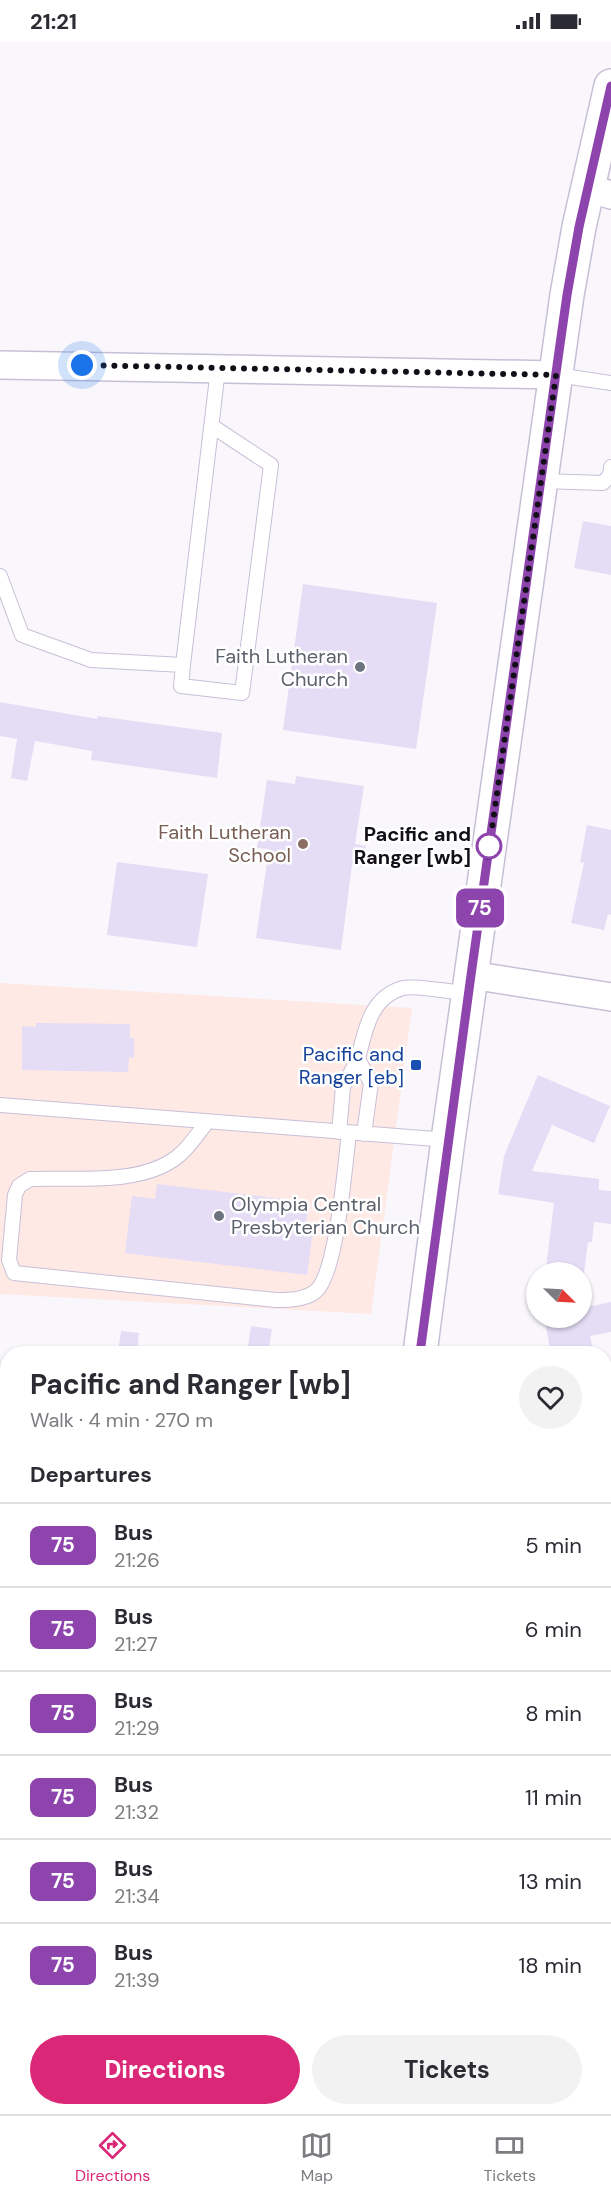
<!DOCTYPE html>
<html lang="en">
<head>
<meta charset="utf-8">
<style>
	:root { --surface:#fff; --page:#f2f2f3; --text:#2b2b33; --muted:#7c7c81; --line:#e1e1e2; --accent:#db2777 }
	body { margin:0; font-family:"DM Sans",sans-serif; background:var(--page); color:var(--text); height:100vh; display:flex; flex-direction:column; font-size:22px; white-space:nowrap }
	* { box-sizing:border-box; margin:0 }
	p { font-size:20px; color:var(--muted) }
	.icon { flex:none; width:33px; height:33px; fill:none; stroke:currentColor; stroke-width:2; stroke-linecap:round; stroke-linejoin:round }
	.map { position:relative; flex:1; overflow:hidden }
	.side { position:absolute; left:0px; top:1304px; width:612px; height:770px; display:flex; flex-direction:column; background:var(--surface); border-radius:24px 24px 0 0; box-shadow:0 2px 4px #0004 }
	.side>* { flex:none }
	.badge { padding:0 12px; border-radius:9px; font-size:21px; line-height:39px }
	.needle { width:39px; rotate:114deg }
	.buttons { position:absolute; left:526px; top:1220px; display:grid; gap:12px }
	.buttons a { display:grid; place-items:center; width:66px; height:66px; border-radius:50%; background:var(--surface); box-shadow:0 2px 4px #0004; font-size:30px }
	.you { position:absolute; width:30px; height:30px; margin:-15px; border:4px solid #fff; border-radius:50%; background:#1a73e8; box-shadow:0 0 0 9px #1a73e833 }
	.map>.badge { position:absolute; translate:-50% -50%; box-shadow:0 0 0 3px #fff }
	h2 { padding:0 30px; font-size:22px; line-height:54px }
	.round { display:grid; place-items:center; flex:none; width:63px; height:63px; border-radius:32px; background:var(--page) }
	.overview { display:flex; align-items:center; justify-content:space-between; height:102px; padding:0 30px }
	h1 { font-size:28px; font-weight:700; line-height:45px }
	.cta { display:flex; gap:12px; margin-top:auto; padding:12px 30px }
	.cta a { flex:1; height:69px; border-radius:36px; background:var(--accent); color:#fff; font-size:24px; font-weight:700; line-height:69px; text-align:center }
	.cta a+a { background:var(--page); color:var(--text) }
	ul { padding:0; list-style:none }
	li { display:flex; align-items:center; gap:18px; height:84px; padding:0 30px; border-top:2px solid var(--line) }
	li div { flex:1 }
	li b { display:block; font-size:22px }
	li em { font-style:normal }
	li .badge { min-width:66px; font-weight:700; text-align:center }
	.status { display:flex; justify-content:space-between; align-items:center; height:42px; padding:0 30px; background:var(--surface); direction:ltr }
	.status svg { height:16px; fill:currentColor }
	.dock { display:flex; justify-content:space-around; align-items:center; height:84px; border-top:2px solid var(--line); background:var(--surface); font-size:16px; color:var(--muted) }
	.dock a { display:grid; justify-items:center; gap:3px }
	.dock .on { color:var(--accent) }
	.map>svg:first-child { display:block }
</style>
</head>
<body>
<div class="status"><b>21:21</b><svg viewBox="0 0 49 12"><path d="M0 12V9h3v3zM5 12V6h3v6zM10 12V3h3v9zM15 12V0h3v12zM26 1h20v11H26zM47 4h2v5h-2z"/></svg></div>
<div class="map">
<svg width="611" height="2072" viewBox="0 0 611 2072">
	<rect width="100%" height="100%" fill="#f9f7fc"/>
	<path fill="#fde8ed" d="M0,1687L8,1688V2066H71L65,2072H0Z"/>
	<path fill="#fee9e5" d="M0,941L412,966L371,1272L0,1252Z"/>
	<path fill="#e5dcf5" d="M583,479L611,484V533L574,526Z
		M303,542L437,561L416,707L283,688Z
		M0,660L97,677V674L222,691L217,736L91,718L92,709L35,699L27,739L11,736L17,697L0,694Z
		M296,734L364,744L355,802L366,804L363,825L352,823L341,908L256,896L269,807L257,806L267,738L295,742Z
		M587,783L611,788V873L608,872L604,888L571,881L584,821L580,820Z
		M117,820L208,832L197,905L107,893Z
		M36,981L130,982V996H134V1016L129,1015L128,1030L22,1028V984L36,985Z
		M538,1033L610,1064L594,1101L552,1083L532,1129L599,1137V1148L611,1149V1182L594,1180L592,1200H588L584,1231L546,1226L554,1161L498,1152L504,1114Z
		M157,1142L309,1160L305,1188L313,1189L307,1233L125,1211L132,1154L155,1157Z
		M611,1260V1290L590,1294L594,1311H551L544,1275H582V1266Z
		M251,1284L272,1287L268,1311H247Z
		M121,1289L139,1291L137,1311H118Z"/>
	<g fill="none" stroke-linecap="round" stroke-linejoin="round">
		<g stroke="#c8bfd7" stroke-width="16">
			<path id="service" d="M557,333L611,341
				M212,384L271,423L242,651L181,644L183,623L218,327
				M542,439L603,441L610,433L611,425
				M0,534L22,593L91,618L183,623
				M358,1017C365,989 370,955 403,946C414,943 455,950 469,952
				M0,1063L448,1098
				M207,1080C198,1091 189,1106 177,1115C140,1144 74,1135 30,1137L19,1144L15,1153L9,1218L14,1231L276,1258C289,1258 305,1258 316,1249C337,1231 345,1122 349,1091
				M339,1090L343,1045L358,1017L371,1041L364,1092
				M0,1728L6,1668
				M0,1953L8,1964
				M114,2066L120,2072"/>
		</g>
		<g stroke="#c8bfd7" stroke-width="30">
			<path id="minor" d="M588,146L611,153
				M0,323L557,333
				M471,933L611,955
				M604,1731L611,1734"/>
		</g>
		<g stroke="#c8bfd7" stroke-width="36">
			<path id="tertiary" d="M0,1668H8
				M326,2066L329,2072"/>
		</g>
		<g stroke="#c8bfd7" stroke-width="36">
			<path id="secondary" d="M420,1311L448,1098L567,253L579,185L611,44
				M141,2072L147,2066"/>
		</g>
		<use href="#service" stroke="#fff" stroke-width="14"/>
		<use href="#minor" stroke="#fff" stroke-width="27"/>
		<use href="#tertiary" stroke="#fff" stroke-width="33"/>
		<use href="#secondary" stroke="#fff" stroke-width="33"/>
	</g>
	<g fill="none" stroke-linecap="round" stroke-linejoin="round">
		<g stroke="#fff" stroke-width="14">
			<path id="line" d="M420,1311L471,933L567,253L579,185L611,44"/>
		</g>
		<use href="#line" stroke="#8e44ad" stroke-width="9"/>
		<path stroke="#130f18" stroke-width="6" stroke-dasharray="0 10.8" d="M82,323L556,333L488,815L489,804"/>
	</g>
	<g fill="#6b7280" stroke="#fff" stroke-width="2">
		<circle cx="360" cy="625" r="6"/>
		<circle cx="219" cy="1174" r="6"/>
	</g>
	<circle fill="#8d6e63" stroke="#fff" stroke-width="2" cx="303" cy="802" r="6"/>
	<circle fill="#fff" stroke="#8e44ad" stroke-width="3" cx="489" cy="804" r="12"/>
	<rect fill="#1a4fb4" stroke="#fff" stroke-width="2" x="410" y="1017" width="12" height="12" rx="3"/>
	<g text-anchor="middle" stroke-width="5" stroke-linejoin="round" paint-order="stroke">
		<g font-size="20" fill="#5b616d" stroke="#fff" text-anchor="end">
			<text x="348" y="621">Faith Lutheran<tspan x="348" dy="23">Church</tspan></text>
			<text x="231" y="1169" text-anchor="start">Olympia Central<tspan x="231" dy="23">Presbyterian Church</tspan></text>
		</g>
		<g font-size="20" fill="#785e54" stroke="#fff" text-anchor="end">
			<text x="291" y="797">Faith Lutheran<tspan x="291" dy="23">School</tspan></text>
		</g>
		<g font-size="20" font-weight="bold" fill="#130f18" stroke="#fff" text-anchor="end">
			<text x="471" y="799">Pacific and<tspan x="471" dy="23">Ranger [wb]</tspan></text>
		</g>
		<g font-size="20" fill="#164399" stroke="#fff" text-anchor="end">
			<text x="404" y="1019">Pacific and<tspan x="404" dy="23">Ranger [eb]</tspan></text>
		</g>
	</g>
</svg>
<div class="buttons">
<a><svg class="needle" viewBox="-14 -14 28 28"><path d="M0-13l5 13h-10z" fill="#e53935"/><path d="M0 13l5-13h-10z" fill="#7c7c81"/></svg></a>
</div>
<div class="you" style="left:82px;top:323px"></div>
<b class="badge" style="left:480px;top:866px;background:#8e44ad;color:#fff">75</b>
<section class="side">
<div class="overview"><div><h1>Pacific and Ranger [wb]</h1><p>Walk · 4 min · 270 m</p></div><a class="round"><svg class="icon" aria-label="heart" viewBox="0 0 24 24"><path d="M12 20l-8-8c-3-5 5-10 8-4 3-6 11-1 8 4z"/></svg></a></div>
<h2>Departures</h2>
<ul>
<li><span class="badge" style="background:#8e44ad;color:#fff">75</span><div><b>Bus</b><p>21:26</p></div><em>5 min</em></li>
<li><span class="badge" style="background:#8e44ad;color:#fff">75</span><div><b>Bus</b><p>21:27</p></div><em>6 min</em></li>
<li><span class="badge" style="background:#8e44ad;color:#fff">75</span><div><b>Bus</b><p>21:29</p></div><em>8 min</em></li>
<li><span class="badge" style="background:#8e44ad;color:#fff">75</span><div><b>Bus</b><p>21:32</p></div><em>11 min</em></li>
<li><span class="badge" style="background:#8e44ad;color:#fff">75</span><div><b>Bus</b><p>21:34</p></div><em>13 min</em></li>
<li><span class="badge" style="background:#8e44ad;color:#fff">75</span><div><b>Bus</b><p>21:39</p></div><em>18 min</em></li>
</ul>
<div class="cta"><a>Directions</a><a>Tickets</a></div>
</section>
</div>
<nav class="dock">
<a class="on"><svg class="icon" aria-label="directions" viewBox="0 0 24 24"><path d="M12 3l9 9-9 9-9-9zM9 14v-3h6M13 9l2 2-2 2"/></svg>Directions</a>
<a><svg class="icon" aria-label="map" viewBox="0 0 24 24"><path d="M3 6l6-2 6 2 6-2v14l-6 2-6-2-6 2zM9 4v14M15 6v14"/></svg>Map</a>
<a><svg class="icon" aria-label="tickets" viewBox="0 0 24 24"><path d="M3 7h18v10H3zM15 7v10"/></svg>Tickets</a>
</nav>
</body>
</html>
